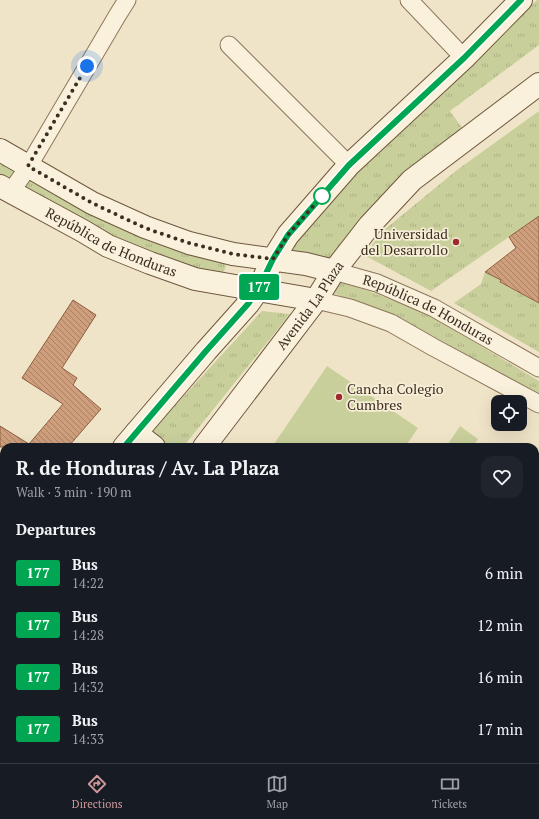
<!DOCTYPE html>
<html lang="en">
<head>
<meta charset="utf-8">
<style>
	:root { --surface:#171b24; --page:#20242c; --text:#f1f3f6; --muted:#9ea1a6; --line:#363941; --accent:#cc999b }
	body { margin:0; font-family:"PT Serif",serif; background:var(--page); color:var(--text); height:100vh; display:flex; flex-direction:column; font-size:15px; white-space:nowrap }
	* { box-sizing:border-box; margin:0 }
	p { font-size:13px; color:var(--muted) }
	.icon { flex:none; width:22px; height:22px; fill:none; stroke:currentColor; stroke-width:2; stroke-linecap:round; stroke-linejoin:round }
	.map { position:relative; flex:1; overflow:hidden }
	.details { position:absolute; left:0px; top:443px; width:539px; height:320px; display:flex; flex-direction:column; background:var(--surface); border-radius:12px 12px 0 0; box-shadow:0 4px 16px #0002 }
	.details>* { flex:none }
	.badge { padding:0 8px; border-radius:3px; font-size:14px; line-height:26px }
	.tools { position:absolute; left:491px; top:395px; display:grid; gap:8px }
	.tools a { display:grid; place-items:center; width:36px; height:36px; border-radius:8px; background:var(--surface); box-shadow:0 4px 16px #0002; font-size:20px }
	.you { position:absolute; width:20px; height:20px; margin:-10px; border:3px solid #fff; border-radius:50%; background:#1a73e8; box-shadow:0 0 0 6px #1a73e833 }
	.map>.badge { position:absolute; translate:-50% -50%; box-shadow:0 0 0 2px #fff }
	h2 { padding:0 16px; font-size:15px; line-height:36px }
	.round { display:grid; place-items:center; flex:none; width:42px; height:42px; border-radius:12px; background:var(--page) }
	.summary { display:flex; align-items:center; justify-content:space-between; height:68px; padding:0 16px }
	h1 { font-size:19px; font-weight:600; line-height:30px }
	ul { padding:0; list-style:none }
	li { display:flex; align-items:center; gap:12px; height:52px; padding:0 16px }
	li div { flex:1 }
	li b { display:block; font-size:15px }
	li em { font-style:normal }
	li .badge { min-width:44px; font-weight:700; text-align:center }
	.tab-bar { display:flex; justify-content:space-around; align-items:center; height:56px; border-top:1px solid var(--line); background:var(--surface); font-size:11px; color:var(--muted) }
	.tab-bar a { display:grid; justify-items:center; gap:2px }
	.tab-bar .active { color:var(--accent) }
	.map>svg:first-child { display:block }
</style>
</head>
<body>
<div class="map">
<svg width="539" height="763" viewBox="0 0 539 763">
	<defs>
		<pattern id="grass-tufts" width="24" height="20" patternUnits="userSpaceOnUse"><rect width="24" height="20" fill="#c9cf9b"/><path d="M3 7l-1-3M5 7V3M7 7l1-3M15 17l-1-3M17 17v-4M19 17l1-3" fill="none" stroke="#aeb285"/></pattern>
		<pattern id="building-back-hatch" width="6" height="6" patternUnits="userSpaceOnUse"><rect width="6" height="6" fill="#cf9f7d"/><path d="M-1 5l2 2M0 0l6 6M5-1l2 2" fill="none" stroke="#a98266"/></pattern>
	</defs>
	<rect width="100%" height="100%" fill="#f0e4c8"/>
	<path fill="url(#grass-tufts)" d="M537,0H539V45L450,111L463,129L379,199L328,262L284,256L342,186L454,76Z
		M539,111V216L431,291L364,255L384,230L457,170Z
		M0,161L94,214L138,236L173,249L223,262L226,266L224,271L220,274L176,262L132,247L85,224L0,175Z
		M485,272L501,280L500,283L539,303V352L454,303L481,284Z
		M340,280L408,306L441,322L539,381V396L422,330L331,292Z
		M262,311L290,314L183,447H137Z
		M4,593V714L0,722V598Z"/>
	<path fill="#c9cf9b" d="M327,366L418,428L405,447H272Z
		M460,426L478,439L473,447H446Z
		M535,675L539,678V710L535,715Z
		M539,741V763H521L525,759H535V746Z
		M251,759H310L308,763H258Z
		M354,759H503L500,763H351Z"/>
	<path fill="url(#building-back-hatch)" stroke="#8d5f41" d="M539,216V303L500,282L501,280L485,272L516,248L509,237Z
		M73,300L96,315L62,368L77,378L73,385L101,409L68,447H0V426L29,444L63,404L22,378Z"/>
	<g fill="none" stroke-linecap="round" stroke-linejoin="round">
		<g stroke="#8d765c" stroke-width="19">
			<g id="street">
				<path d="M409,0L464,58"/>
				<path d="M229,45L349,165"/>
				<path d="M11,192L28,167L117,16L127,0"/>
				<path id="s1" d="M334,271L377,283L434,308L539,368"/>
				<path d="M316,300L350,308L391,323L433,347L539,404"/>
			</g>
		</g>
		<g stroke="#6f573f" stroke-width="24">
			<g id="secondary">
				<path d="M0,150L92,203L145,227L189,243L233,254L306,264L334,271"/>
				<path id="s2" d="M0,186L83,231L108,246L150,263L195,279L316,300"/>
				<path d="M136,433L154,447"/>
				<path d="M124,447L206,351L248,304L258,290L273,259L288,235L349,165L464,58L521,0"/>
				<path id="s3" d="M204,447L316,300L334,271L369,226L412,180L539,84"/>
				<path d="M0,584L4,579"/>
				<path d="M0,757L4,751"/>
			</g>
		</g>
		<use href="#street" stroke="#faf1dc" stroke-width="17"/>
		<use href="#secondary" stroke="#faf1dc" stroke-width="22"/>
	</g>
	<g fill="none" stroke-linecap="round" stroke-linejoin="round">
		<g stroke="#fff" stroke-width="9">
			<path id="line" d="M124,447L206,351L248,304L258,290L273,259L288,235L349,165L464,58L521,0"/>
		</g>
		<use href="#line" stroke="#00a651" stroke-width="6"/>
		<path stroke="#3d2e20" stroke-width="4" stroke-dasharray="0 7.2" d="M87,66L28,166L92,203L145,228L189,243L233,254L273,259L288,235L322,196"/>
	</g>
	<circle fill="#fff" stroke="#00a651" stroke-width="2" cx="322" cy="196" r="8"/>
	<g fill="#9e2a2b" stroke="#f7eed8" stroke-width="1.5">
		<circle cx="456" cy="242" r="4"/>
		<circle cx="339" cy="397" r="4"/>
	</g>
	<g text-anchor="middle" stroke-width="3.5" stroke-linejoin="round" paint-order="stroke">
		<g font-size="14" fill="#3d2e20" stroke="#f7eed8" text-anchor="end">
			<text x="448" y="239">Universidad<tspan x="448" dy="16">del Desarrollo</tspan></text>
			<text x="347" y="394" text-anchor="start">Cancha Colegio<tspan x="347" dy="16">Cumbres</tspan></text>
		</g>
		<g font-size="14" fill="#3d2e20" stroke="#f7eed8">
			<text dy="5" stroke="none"><textPath href="#s2" startOffset="125">República de Honduras</textPath></text>
			<text dy="5" stroke="none"><textPath href="#s3" startOffset="177">Avenida La Plaza</textPath></text>
			<text dy="5" stroke="none"><textPath href="#s1" startOffset="102">República de Honduras</textPath></text>
		</g>
	</g>
</svg>
<div class="tools">
<a><svg class="icon" aria-label="locate" viewBox="0 0 24 24"><circle cx="12" cy="12" r="6"/><path d="M12 2v4M12 18v4M2 12h4M18 12h4"/></svg></a>
</div>
<div class="you" style="left:87px;top:66px"></div>
<b class="badge" style="left:259px;top:287px;background:#00a651;color:#fff">177</b>
<section class="details">
<div class="summary"><div><h1>R. de Honduras / Av. La Plaza</h1><p>Walk · 3 min · 190 m</p></div><a class="round"><svg class="icon" aria-label="heart" viewBox="0 0 24 24"><path d="M12 20l-8-8c-3-5 5-10 8-4 3-6 11-1 8 4z"/></svg></a></div>
<h2>Departures</h2>
<ul>
<li><span class="badge" style="background:#00a651;color:#fff">177</span><div><b>Bus</b><p>14:22</p></div><em>6 min</em></li>
<li><span class="badge" style="background:#00a651;color:#fff">177</span><div><b>Bus</b><p>14:28</p></div><em>12 min</em></li>
<li><span class="badge" style="background:#00a651;color:#fff">177</span><div><b>Bus</b><p>14:32</p></div><em>16 min</em></li>
<li><span class="badge" style="background:#00a651;color:#fff">177</span><div><b>Bus</b><p>14:33</p></div><em>17 min</em></li>
</ul>
</section>
</div>
<nav class="tab-bar">
<a class="active"><svg class="icon" aria-label="directions" viewBox="0 0 24 24"><path d="M12 3l9 9-9 9-9-9zM9 14v-3h6M13 9l2 2-2 2"/></svg>Directions</a>
<a><svg class="icon" aria-label="map" viewBox="0 0 24 24"><path d="M3 6l6-2 6 2 6-2v14l-6 2-6-2-6 2zM9 4v14M15 6v14"/></svg>Map</a>
<a><svg class="icon" aria-label="tickets" viewBox="0 0 24 24"><path d="M3 7h18v10H3zM15 7v10"/></svg>Tickets</a>
</nav>
</body>
</html>
